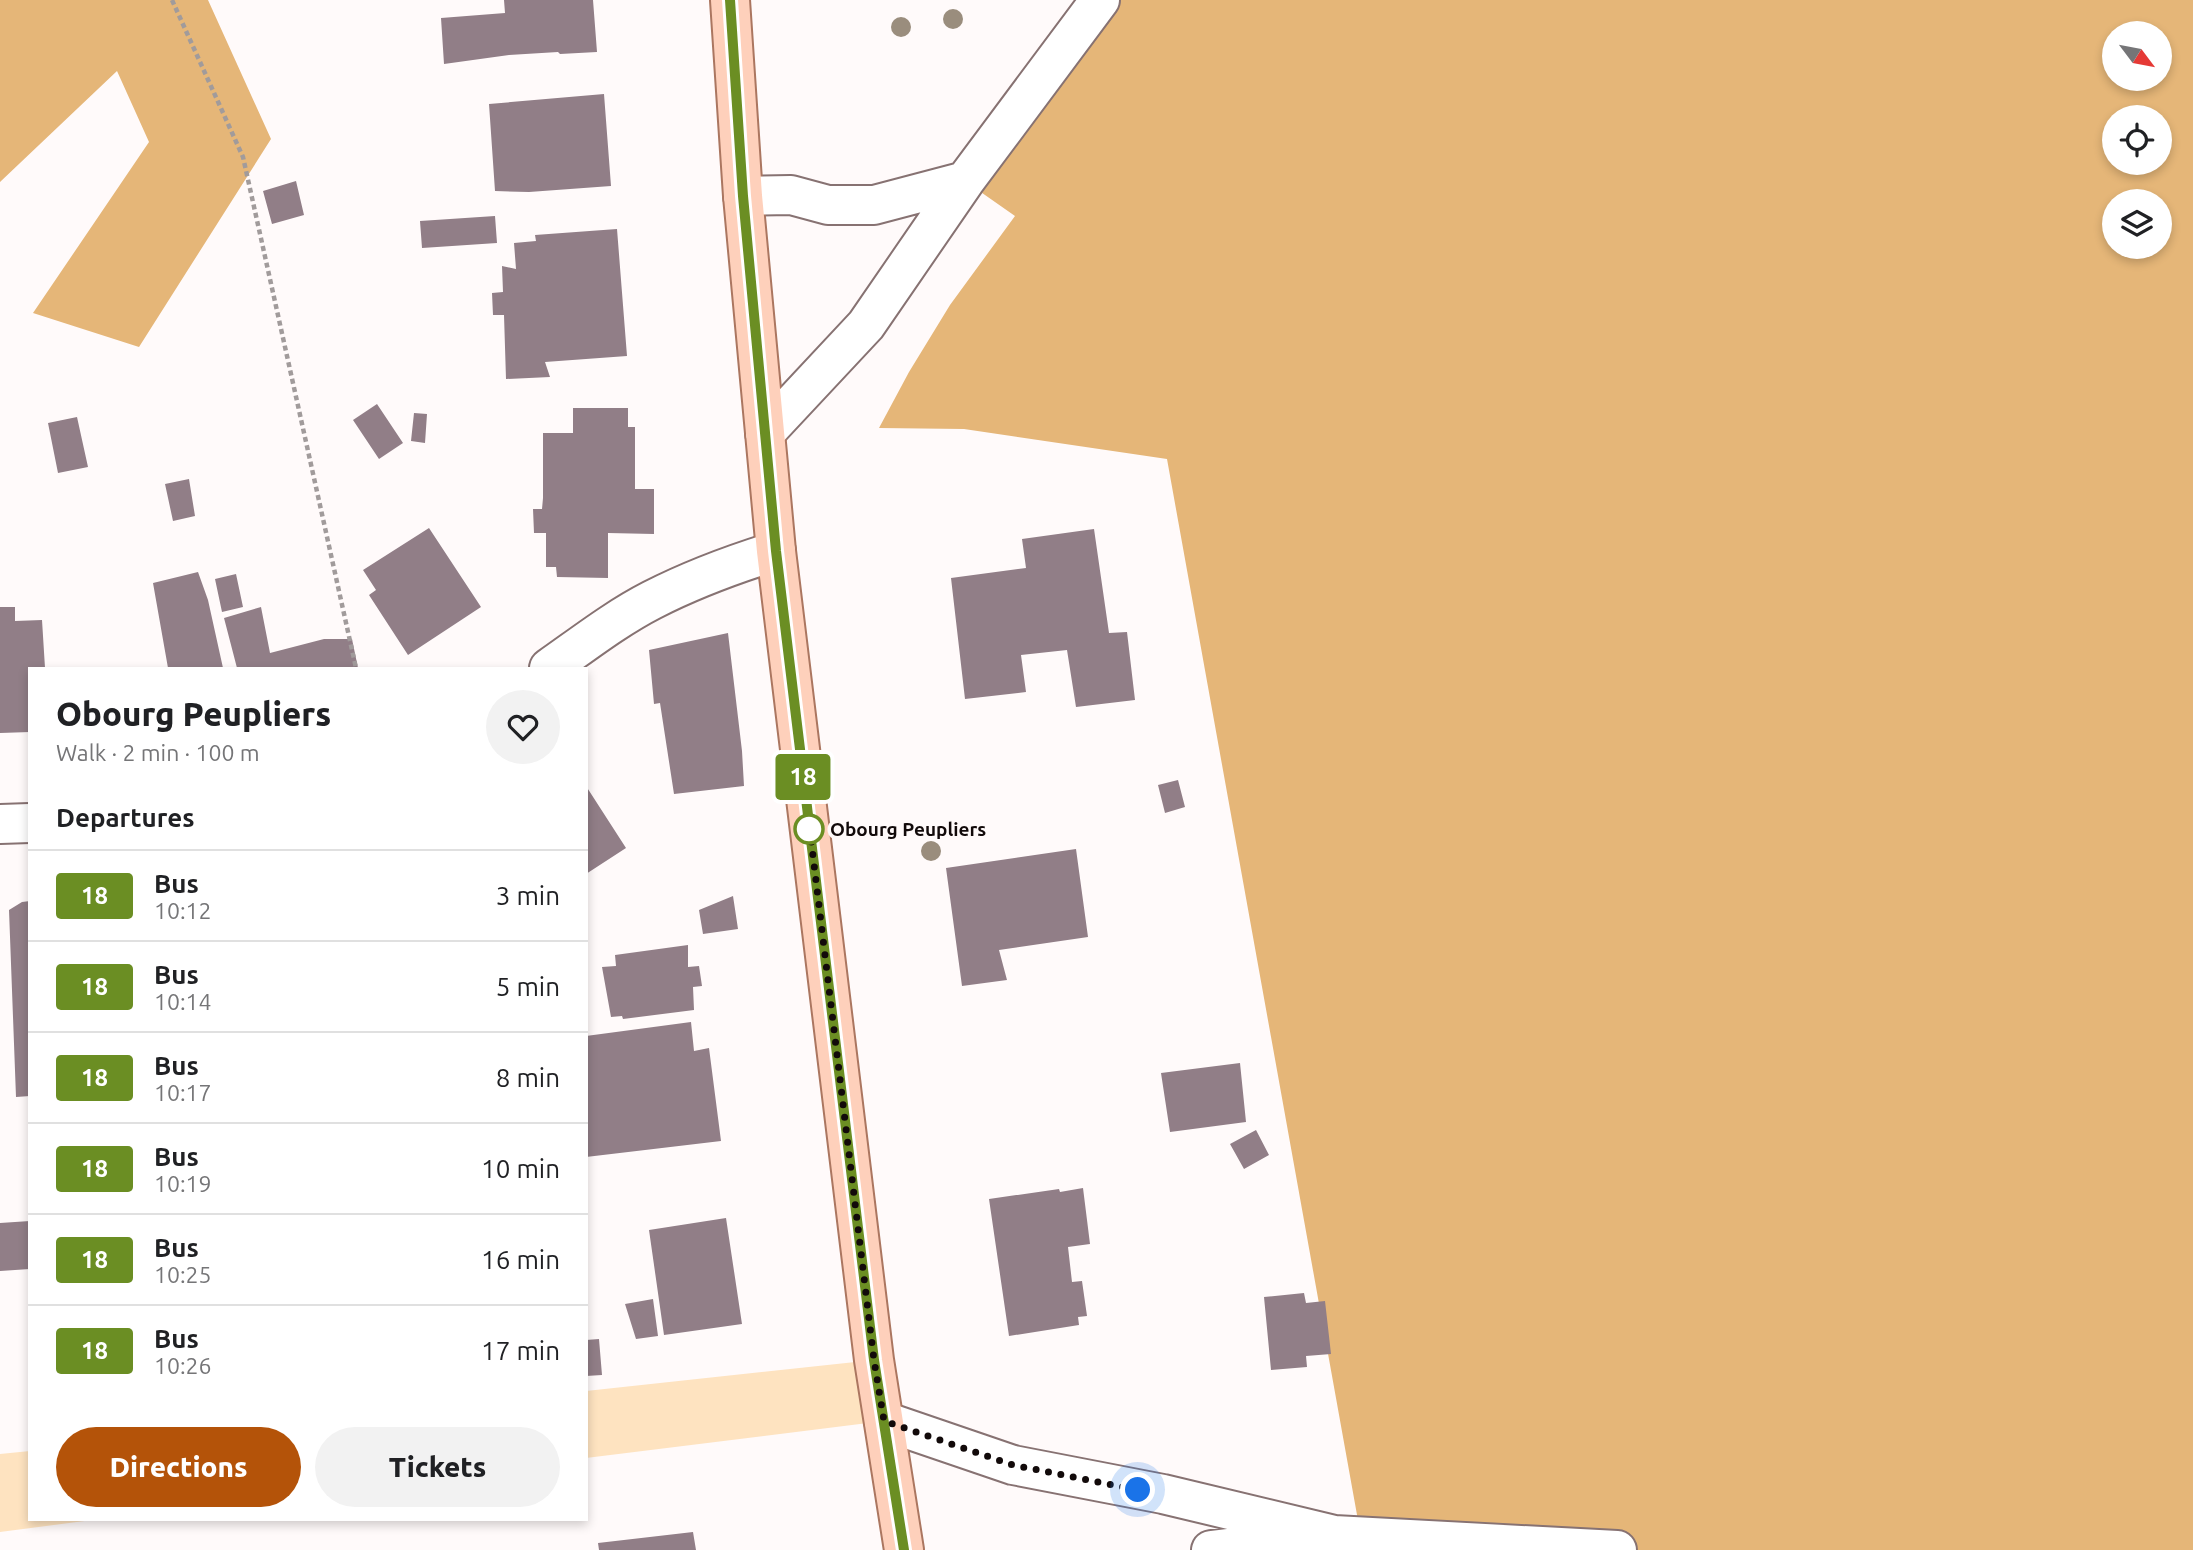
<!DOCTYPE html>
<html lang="en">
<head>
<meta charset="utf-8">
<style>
	:root { --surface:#fff; --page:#f2f2f2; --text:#202124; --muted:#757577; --line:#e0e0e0; --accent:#b45309 }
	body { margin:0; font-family:Ubuntu,sans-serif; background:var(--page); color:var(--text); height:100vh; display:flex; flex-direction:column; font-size:26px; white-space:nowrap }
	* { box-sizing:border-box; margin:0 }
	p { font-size:23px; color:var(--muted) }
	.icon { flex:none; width:38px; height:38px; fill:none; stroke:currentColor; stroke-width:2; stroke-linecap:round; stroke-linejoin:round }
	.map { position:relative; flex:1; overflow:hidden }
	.panel { position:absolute; left:28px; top:667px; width:560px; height:854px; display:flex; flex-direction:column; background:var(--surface); border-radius:0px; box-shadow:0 4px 10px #0003 }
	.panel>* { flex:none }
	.badge { padding:0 14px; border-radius:5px; font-size:24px; line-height:46px }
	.needle { width:46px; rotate:122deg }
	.fabs { position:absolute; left:2102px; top:21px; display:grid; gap:14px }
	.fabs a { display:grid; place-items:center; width:70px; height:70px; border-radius:50%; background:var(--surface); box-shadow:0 4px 10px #0003; font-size:35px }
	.you { position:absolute; width:35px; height:35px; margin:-18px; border:5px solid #fff; border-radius:50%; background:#1a73e8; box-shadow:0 0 0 10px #1a73e833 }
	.map>.badge { position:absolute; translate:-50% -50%; box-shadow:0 0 0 4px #fff }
	h2 { padding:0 28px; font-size:26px; line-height:63px }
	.round { display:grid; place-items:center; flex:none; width:74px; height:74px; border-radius:37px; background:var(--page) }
	.summary { display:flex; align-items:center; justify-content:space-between; height:119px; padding:0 28px }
	h1 { font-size:33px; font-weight:800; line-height:52px }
	.action { display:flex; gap:14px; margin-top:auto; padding:14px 28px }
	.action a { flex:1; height:80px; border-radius:42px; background:var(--accent); color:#fff; font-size:28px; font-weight:800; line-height:80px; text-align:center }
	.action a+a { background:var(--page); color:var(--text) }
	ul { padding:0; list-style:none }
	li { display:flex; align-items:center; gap:21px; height:91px; padding:0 28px; border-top:2px solid var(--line) }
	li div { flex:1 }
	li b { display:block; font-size:26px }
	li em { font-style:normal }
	li .badge { min-width:77px; font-weight:700; text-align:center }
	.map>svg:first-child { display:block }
</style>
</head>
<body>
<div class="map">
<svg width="2193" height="1550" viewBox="0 0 2193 1550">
	<rect width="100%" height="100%" fill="#fffafa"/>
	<path fill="#fee3c0" d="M874,1360L884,1421L586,1458V1391Z
		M30,1451V1519H100L0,1532V1454Z"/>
	<path fill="#e5b678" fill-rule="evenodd" d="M0,0H208L271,139L139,347L33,313L149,142L117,71L0,182Z
		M1100,0H2193V1550H1617L1361,1537L1167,459L964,429L879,428L909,372L950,305L1015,216L965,181ZM2114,33H2160V79H2114ZM2114,117H2160V163H2114ZM2114,201H2160V247H2114Z"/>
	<path fill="#917e87" d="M504,0H593L597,52L560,54L558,52L509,55L444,64L441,18L505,13Z
		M604,94L611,186L529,192L495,191L489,104Z
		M296,181L304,215L272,224L263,191Z
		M495,216L497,243L422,248L420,221Z
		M617,229L627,356L545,362L550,377L506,379L504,315H493L492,293L503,292L502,266L516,269L514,243L536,241L535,235Z
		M377,404L403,443L379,459L353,420Z
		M573,408H628V427H635V489H654V534L608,533V578L557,577L556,567H546V533H534L533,509H542L543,498V433H573Z
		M414,413L427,414L425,443L411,441Z
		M77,417L88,467L58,473L48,423Z
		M189,479L195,516L173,521L165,484Z
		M429,528L481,607L408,655L369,595L376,590L363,570Z
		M1094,529L1109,633L1127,632L1135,700L1076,707L1067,650L1021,655L1026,692L965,699L951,578L1026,568L1022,539Z
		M198,572L208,600L223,668H168L153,583Z
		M236,574L243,607L222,612L215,579Z
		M0,607H15V621L42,620L45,668H30V732L0,733Z
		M261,607L270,653L324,639H352L358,668H237L224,618Z
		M728,633L742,751L744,786L674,794L660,703L654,704L649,650Z
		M1178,780L1185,807L1165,813L1158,785Z
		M586,786L626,848L586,874Z
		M1076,849L1088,937L999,950L1007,980L962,986L946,868Z
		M733,896L738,929L703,934L699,910Z
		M30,901V1096L16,1097L9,910L22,902Z
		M688,945V967L699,966L702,986L693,987L694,1010L623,1019L622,1016L611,1017L602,967L616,966L615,955Z
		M691,1022L694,1051L709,1048L721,1141L586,1157V1036Z
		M1240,1063L1246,1122L1170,1132L1161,1073Z
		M1256,1130L1269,1155L1244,1169L1230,1144Z
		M1083,1188L1090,1244L1068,1247L1072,1282L1082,1281L1087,1316L1078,1317L1079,1325L1009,1336L989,1199L1059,1189L1060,1192Z
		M726,1218L742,1324L664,1335L649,1230Z
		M30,1221V1269L0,1271V1223Z
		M1304,1293L1306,1303L1325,1301L1331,1354L1306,1356L1307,1367L1271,1370L1264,1297Z
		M653,1299L658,1336L636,1339L625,1304Z
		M599,1339L602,1375L586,1376V1340Z
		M693,1532L696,1550H599L598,1543Z"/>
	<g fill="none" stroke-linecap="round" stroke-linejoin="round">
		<g stroke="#877272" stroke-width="42">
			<path id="minor" d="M743,196L791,195L828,205H874L965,181
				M765,433L866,325L965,181L1100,0
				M549,668C582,645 615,619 652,600C691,580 734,564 776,551
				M0,824L30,823
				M884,1421L1013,1465L1163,1494L1334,1535
				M1211,1550L1334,1535L1617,1550"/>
		</g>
		<g stroke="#ab7660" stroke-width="42">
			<path id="major" d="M730,0L743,196L776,551L874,1360L904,1550"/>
		</g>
		<path stroke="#a19b9b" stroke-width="4.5" stroke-dasharray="5 3.5" stroke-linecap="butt" d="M172,0L243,157L356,668"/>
		<use href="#minor" stroke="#fff" stroke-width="38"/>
		<use href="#major" stroke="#fed0bb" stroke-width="38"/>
	</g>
	<g fill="#9a8d7d">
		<circle cx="953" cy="19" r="10"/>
		<circle cx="901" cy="27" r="10"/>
		<circle cx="931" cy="851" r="10"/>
	</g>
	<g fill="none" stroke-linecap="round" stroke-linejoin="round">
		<g stroke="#fff" stroke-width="16">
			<path id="line" d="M730,0L743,196L776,551L874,1360L904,1550"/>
		</g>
		<use href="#line" stroke="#6b8e23" stroke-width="10"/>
		<path stroke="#120a0a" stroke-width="7" stroke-dasharray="0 12.6" d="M809,829V823L874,1360L884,1421L1013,1465L1138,1490"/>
	</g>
	<circle fill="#fff" stroke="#6b8e23" stroke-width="3.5" cx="809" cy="829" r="14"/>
	<g text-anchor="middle" stroke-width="7" stroke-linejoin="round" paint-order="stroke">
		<g font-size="19" font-weight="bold" fill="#120a0a" stroke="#fffafa" text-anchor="start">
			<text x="830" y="836">Obourg Peupliers</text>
		</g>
	</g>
</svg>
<div class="fabs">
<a><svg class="needle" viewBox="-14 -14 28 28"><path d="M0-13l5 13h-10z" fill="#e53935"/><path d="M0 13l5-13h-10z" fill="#757577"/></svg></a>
<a><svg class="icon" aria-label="locate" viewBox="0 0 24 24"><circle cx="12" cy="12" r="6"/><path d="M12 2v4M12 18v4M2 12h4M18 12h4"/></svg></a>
<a><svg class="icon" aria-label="layers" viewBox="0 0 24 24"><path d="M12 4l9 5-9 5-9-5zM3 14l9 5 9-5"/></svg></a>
</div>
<div class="you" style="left:1138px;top:1490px"></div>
<b class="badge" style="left:803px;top:777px;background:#6b8e23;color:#fff">18</b>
<section class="panel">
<div class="summary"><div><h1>Obourg Peupliers</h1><p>Walk · 2 min · 100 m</p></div><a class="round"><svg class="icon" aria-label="heart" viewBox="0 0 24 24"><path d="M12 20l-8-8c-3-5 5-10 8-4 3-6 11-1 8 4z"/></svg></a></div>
<h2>Departures</h2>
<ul>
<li><span class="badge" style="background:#6b8e23;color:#fff">18</span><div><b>Bus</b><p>10:12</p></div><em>3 min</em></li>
<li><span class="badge" style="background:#6b8e23;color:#fff">18</span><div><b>Bus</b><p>10:14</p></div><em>5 min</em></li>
<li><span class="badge" style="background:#6b8e23;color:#fff">18</span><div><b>Bus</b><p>10:17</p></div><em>8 min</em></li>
<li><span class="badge" style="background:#6b8e23;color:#fff">18</span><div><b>Bus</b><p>10:19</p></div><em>10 min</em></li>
<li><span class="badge" style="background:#6b8e23;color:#fff">18</span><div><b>Bus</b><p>10:25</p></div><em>16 min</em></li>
<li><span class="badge" style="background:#6b8e23;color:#fff">18</span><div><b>Bus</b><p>10:26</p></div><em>17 min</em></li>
</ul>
<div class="action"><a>Directions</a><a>Tickets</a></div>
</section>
</div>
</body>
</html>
